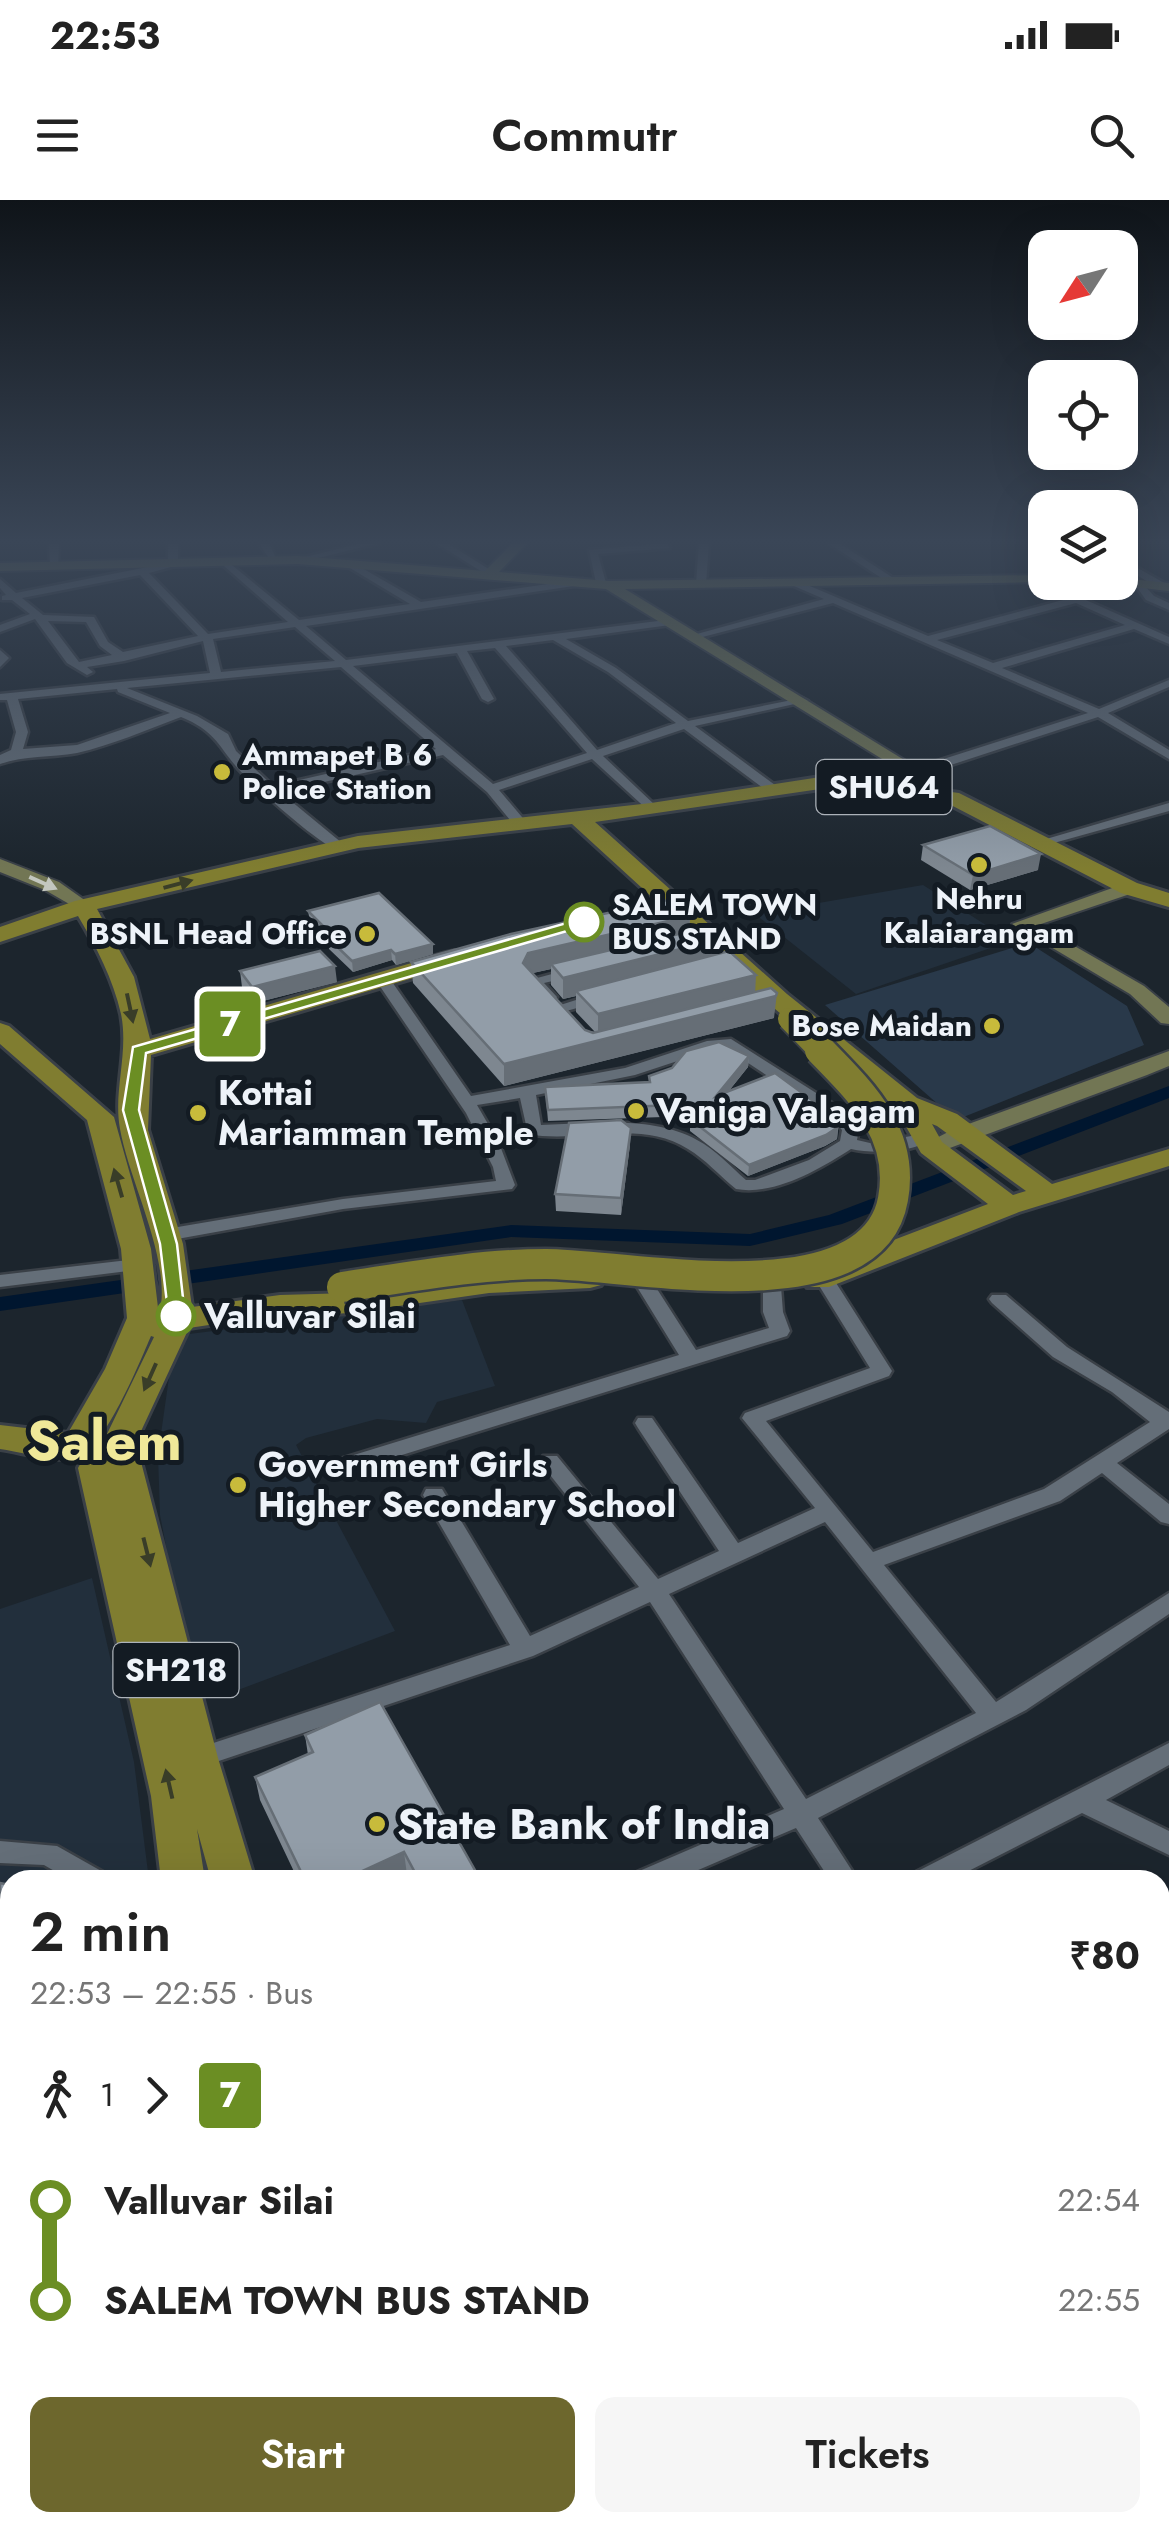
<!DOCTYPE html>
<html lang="en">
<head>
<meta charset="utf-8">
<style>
	:root { --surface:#fff; --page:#f6f6f6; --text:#222; --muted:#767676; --accent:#6d672d }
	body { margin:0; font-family:Jost,sans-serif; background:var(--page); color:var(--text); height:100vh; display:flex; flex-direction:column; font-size:38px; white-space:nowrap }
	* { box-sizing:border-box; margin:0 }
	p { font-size:32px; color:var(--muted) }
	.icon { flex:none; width:55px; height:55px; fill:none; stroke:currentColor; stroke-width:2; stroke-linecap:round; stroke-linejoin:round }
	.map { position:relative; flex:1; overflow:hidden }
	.panel { position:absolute; left:0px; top:1670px; width:1170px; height:662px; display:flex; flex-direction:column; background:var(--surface); border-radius:30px 30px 0 0; box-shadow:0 10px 40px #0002 }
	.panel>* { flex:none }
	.badge { padding:0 20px; border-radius:8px; font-size:35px; line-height:65px }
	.needle { width:65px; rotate:234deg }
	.buttons { position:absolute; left:1028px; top:30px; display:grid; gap:20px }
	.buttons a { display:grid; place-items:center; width:110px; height:110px; border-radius:20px; background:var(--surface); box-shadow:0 10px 40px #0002; font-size:50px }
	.map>.badge { position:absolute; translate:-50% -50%; box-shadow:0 0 0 5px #fff }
	.legs { display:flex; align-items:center; gap:15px; height:110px; padding:0 30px; font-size:32px }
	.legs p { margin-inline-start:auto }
	.head { display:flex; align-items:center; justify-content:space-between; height:170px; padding:0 30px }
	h1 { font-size:55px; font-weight:600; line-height:75px }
	.button { display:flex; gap:20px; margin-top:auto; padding:20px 30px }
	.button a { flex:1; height:115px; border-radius:20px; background:var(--accent); color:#fff; font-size:40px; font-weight:600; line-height:115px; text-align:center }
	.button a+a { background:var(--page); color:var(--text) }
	ul { padding:0 30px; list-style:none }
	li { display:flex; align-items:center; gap:35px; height:100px; font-size:38px }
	li i { display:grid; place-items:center; width:15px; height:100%; margin:0 12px; background:currentColor }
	li i::after { content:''; width:25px; height:25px; margin:-12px; border:8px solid; border-radius:50%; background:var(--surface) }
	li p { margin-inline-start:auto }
	li:first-child i { background:linear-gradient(#0000 50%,currentColor 0) }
	li:last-child i { background:linear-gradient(currentColor 50%,#0000 0) }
	.status { display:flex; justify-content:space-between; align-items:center; height:70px; padding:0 50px; background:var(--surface); direction:ltr }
	.status svg { height:28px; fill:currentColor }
	header { display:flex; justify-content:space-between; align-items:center; height:130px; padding:0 30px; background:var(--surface); font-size:45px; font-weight:600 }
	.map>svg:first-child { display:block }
</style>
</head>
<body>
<div class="status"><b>22:53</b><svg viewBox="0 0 49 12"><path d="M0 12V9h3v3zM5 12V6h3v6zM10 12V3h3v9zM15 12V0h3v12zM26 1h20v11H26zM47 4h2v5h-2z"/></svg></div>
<header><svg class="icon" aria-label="menu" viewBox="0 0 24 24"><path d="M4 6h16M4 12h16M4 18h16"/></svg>Commutr<svg class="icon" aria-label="search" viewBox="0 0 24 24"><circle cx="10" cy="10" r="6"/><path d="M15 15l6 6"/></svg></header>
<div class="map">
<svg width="1169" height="2332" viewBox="0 0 1169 2332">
	<rect width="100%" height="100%" fill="#1c252d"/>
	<path fill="#222f3c" d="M923,685L1011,741L856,794L755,714Z
		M462,1100L495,1186L437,1202L426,1223L377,1219L306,1238L296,1245L395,1431L238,1490L228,1483L195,1494L160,1315L158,1255L173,1149L189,1134Z
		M92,1378L134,1562L149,1680H10V2322L55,2323L53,2332H0V1409Z"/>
	<path fill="#29394a" d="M1029,743L1127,806L1144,845L956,920L825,805Z
		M10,2018V2322L50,2323L48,2332H0V2033Z"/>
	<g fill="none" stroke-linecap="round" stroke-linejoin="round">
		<path fill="#00162f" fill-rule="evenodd" d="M1169,886V898L842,1024L750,1046L511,1037L0,1111V1097L511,1025L750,1034L829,1015Z"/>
		<g stroke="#3a4047" stroke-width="5">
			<path id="street" d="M49,343H59L58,369L50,367Z
				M168,343H178V365L149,373L208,434L288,422L224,366L227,361L299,420L410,404L345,365L348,360L421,402L583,379L587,384L306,426L346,460L666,420L671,423L670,425L566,439L616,468L688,521L802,498L808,501L695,526L775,585V591H767L684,529L603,556L656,606L657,609L651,613L592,559L499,590L527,623L520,627L515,626L487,592L443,555L280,592L342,643L344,646L337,650C313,639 264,594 244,575C218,549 220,533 181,517C146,530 112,545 77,553C50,558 25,555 0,564V555L11,550L16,532L7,500H0V494L210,473L203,441L124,461L87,467L93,472L87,475L67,463L35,419L0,432V425L30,414L12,400H2V396L6,395L0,388V379L16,393L168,363ZM140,375L198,436L123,452L108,442L94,417L43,415L22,398ZM48,421L86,422L100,446L112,455L79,462ZM295,427L335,461L221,472L213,439ZM553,440L608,472L676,523L597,550L506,446ZM495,448L587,553L493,584L353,466L457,453L482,499L488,502L494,499L467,451ZM341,467L436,549L273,586L236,551L228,534L197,516L127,488ZM117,489L118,492L170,513L77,545L23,549L28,532L18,499Z
				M259,343H269L278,363H272Z
				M362,343H379L298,363L293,360Z
				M436,343H447L495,373L487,375Z
				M667,343L670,348L598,354L606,383L601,386L596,383L589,350Z
				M699,343H709L706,384L701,387L696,384Z
				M828,343H839L898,381L889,383Z
				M1120,358L1166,384L1167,386L1158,388L1120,365Z
				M1026,377H1034L1169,437V444L1134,429L1002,468L1099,509L1169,480V487L1108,513L1169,550V559L1098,517L917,576H909V570L1088,513L833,403L691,440L686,437L824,399L794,386L798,381L928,436L1067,399L1026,381ZM1076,403L1125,425L993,463L937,440Z
				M1133,382H1141L1154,396L1169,403V410L1146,400Z
				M0,450L9,458L0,467Z
				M1169,603V611L1043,646L1036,642Z
				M578,767L583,768V774L544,783L557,797L554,800H544L526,781Z
				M383,774L388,776L471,896L625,868L707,841L731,839L843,910L859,929L857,940L870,943L923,934L932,939C913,953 873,954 851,949C820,969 774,996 736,989C720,976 705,959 688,949C640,918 580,944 528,934L520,898L477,905L499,943L515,985L512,989L343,1009L166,1041L160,1039L157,1035L166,1029L343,999L496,981L493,967L466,913L375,779ZM714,849H727L831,918L842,930L840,941L809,960L755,980H746C731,967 715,949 697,940C651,915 592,924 541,925L536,895L635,875Z
				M601,792L606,794V800L559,813L551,808Z
				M137,1059L146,1065L144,1069L0,1087V1075Z
				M824,1073L831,1075L892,1171L889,1176L766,1221L873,1352L1044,1289L1150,1222L1112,1192L1053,1157L992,1103L989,1099L992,1095H1006L1067,1147L1169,1212V1229L1117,1263L1169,1304V1324L1161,1322L1102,1273L1060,1301L884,1365L996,1502L1169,1393V1414L1026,1510L818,1618L858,1680H830L796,1628L675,1680H633L637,1672L784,1609L650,1402L533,1456L198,1568L189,1565L186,1558L189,1551L510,1445L423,1295L426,1289H442L530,1436L639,1387L543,1266L539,1261L543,1256H557L658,1379L719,1351L638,1228L635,1223L638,1218H652L738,1343L815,1308L742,1218L745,1213L870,1168L815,1079ZM825,1322L976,1513L806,1599L669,1394Z
				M643,1076L650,1078L696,1150L769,1128L763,1112V1087L772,1081L781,1087L783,1112L790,1131L787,1136L347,1272H331L328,1267L331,1262L679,1155L634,1082Z
				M1169,1543V1565L1106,1600L1169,1631V1655L1082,1613L951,1680H912L916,1672Z
				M0,1641L57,1646L103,1672L107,1680H70L44,1665L0,1663Z
				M10,1954V1995L0,1999V1958Z
				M1169,2048V2082L1160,2086V2052Z
				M1160,2198L1169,2202V2246L1160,2242Z"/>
		</g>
		<g stroke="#3a4047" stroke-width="4">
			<path id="secondary" d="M513,343H527L499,372L609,381L1045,375L1047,382L625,389L919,569V577L913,578L606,389L298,364L0,371V363L298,356L485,371Z
				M1120,378L1169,383V391L1115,385Z
				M0,659L59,682L93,706L83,712L45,690L0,672Z
				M1129,682L1139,688L1136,692L1038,725L1144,786L1169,807V824L1161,823L1130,794L1012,724Z
				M1169,851V866L1147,875L939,952L931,954L919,947L952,930Z"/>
		</g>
		<g stroke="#3a4047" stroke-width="6">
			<path id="primary" d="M827,576L959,593L1137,683L1169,693V707L1121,693L947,603L827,588L595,622L787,794L917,898L957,914L1052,984L1169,949V966L1019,1012L829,1087H807L803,1080L807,1073L988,1004L921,953L896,909L769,804L572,624L358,648L97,709L134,777L150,839L446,753L455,751L467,758L464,763L151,855L148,930L183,1044L192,1107L280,1095L350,1093L489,1073L590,1068L601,1071L605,1078L601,1085L590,1088L489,1093L350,1113L255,1118L189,1128L136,1242L124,1246L112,1242L107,1234L154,1137L151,1136C139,1164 105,1247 79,1256C59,1264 22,1252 0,1249V1225L68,1233L105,1169L127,1118L121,1049L87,920L0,844V823L9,826L114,917L151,1049L159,1116C173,1062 130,985 120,929C113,891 129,853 121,814C113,779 96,746 78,716L0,742V727L75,701L358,636L651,603ZM932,924L937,926L1026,991L1013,995L942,942Z
				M123,1246L135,1249L140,1258L218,1558L255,1680H211L197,1629L205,1680H161L151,1596L78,1268L83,1259L95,1256L106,1259L111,1249Z
				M66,2322H122L119,2332H63Z
				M636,2322H695L699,2332H640Z"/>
		</g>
		<use href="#street" fill="#646e78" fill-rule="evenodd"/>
		<use href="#secondary" fill="#727654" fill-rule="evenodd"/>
		<use href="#primary" fill="#807d30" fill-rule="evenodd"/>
		<g stroke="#3a4047" stroke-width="26" stroke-linecap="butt">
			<path id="primary-bridge-far1" d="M789,819L822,853"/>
		</g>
		<g stroke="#3a4047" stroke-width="35" stroke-linecap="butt">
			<path id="primary-bridge" d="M342,1087C409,1077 478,1064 546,1064C628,1064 872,1118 893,999C905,934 862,893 820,850"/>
		</g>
		<use href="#primary-bridge-far1" stroke="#807d30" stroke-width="22"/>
		<use href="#primary-bridge" stroke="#807d30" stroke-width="30"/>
	</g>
	<path fill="#7e8790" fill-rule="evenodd" d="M923,645L1038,670L970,690L921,660Z
		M308,711L433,744V754L396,765L392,760L353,772L329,749L328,739L310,721Z
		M690,716L689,732L716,754L755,792L774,818L504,886L413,783L411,762ZM551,769V785L563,799L576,796V812L595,832L585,830L533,773Z
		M240,771L337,782L255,803L242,787Z
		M749,856L748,867L728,892L839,920L837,939L825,946L748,976L690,931V919L692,916L548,921L545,887L649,882V876Z
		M630,945L621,1015L556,1011L555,994Z
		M305,1535L477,1680H410L407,1675L395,1680H298L260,1600L255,1577L308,1555Z
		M871,2322H1113L1107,2332H881Z"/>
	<path fill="#666e76" d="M1041,654L1038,670L970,690L973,675Z
		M690,716L689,736L551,764V769L528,774L523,763L528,753Z
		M717,740L716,761L576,791V796L563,799V778Z
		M433,744V754L396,765L395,754Z
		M391,750L392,760L353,772L352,761Z
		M335,766L337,782L255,803L252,787Z
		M756,775L755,796L598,836V814Z
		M777,793L774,818L504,886V864Z
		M749,856L748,867L715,908L716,896Z
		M838,927L837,939L825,946L748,976L749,965Z
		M631,928L630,945L621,1015V998Z
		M404,1652L407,1675L395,1680H343Z
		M476,1672L477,1680H459Z
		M10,1841V1881L0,1899V1859Z"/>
	<path fill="#929da8" stroke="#666e76" stroke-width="2.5" d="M990,626L1041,654L973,675L923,645Z
		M379,693L433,744L395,754L391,750L352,761L328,738L334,737L308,711Z
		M672,699L690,716L528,753L523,763L585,830L593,833L771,788L777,793L776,796L504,864L411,762L511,734Z
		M704,728L717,740L563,778L551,764Z
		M320,751L335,766L252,787L240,771Z
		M729,751L756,775L598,814L576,791Z
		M719,842L749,856L716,896L775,873L839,920L838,927L826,935L749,965L690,919L700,904L548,910L545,887L650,882L649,876L672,868L686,851Z
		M621,920L631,928L621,998L555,994L569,923Z
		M380,1502L476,1672L459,1680H419L404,1652L343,1680H305L255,1577L313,1552L305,1535Z
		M0,1683L10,1685V1841L0,1859Z
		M894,2322H1113L1107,2332H904Z"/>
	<defs><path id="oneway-solid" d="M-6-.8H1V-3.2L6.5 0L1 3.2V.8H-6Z" transform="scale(2.5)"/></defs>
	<use fill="#c3c7bf" href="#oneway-solid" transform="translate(43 683) rotate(24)"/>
	<g fill="#393d28">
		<use href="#oneway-solid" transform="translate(178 684) rotate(-15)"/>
		<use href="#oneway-solid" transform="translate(130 808) rotate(78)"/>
		<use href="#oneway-solid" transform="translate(118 983) rotate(-106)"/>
		<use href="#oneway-solid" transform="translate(150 1177) rotate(114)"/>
		<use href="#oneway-solid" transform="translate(147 1352) rotate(76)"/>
		<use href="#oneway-solid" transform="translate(169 1584) rotate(-103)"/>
	</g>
	<linearGradient id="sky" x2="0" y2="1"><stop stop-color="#0f1419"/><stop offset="0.51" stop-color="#3a4657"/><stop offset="1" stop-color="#3a4657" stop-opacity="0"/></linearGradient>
	<rect width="1169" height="669" fill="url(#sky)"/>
	<path fill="#6b8e23" stroke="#fff" stroke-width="2.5" d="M584,718L591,722L588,725L146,853L139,910L177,1044L185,1116L182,1120H169L160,1044L123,910L133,847Z"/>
	<g fill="#c8bb3b" stroke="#131b23" stroke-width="4">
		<circle cx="222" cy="572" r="10"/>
		<circle cx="979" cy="665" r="10"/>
		<circle cx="367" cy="734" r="10"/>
		<circle cx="992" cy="826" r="10"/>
		<circle cx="636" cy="911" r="10"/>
		<circle cx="198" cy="913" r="10"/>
		<circle cx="238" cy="1285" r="10"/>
		<circle cx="377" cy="1624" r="10"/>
	</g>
	<g fill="#fff" stroke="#6b8e23" stroke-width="5">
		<circle cx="584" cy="722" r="18"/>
		<circle cx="176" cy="1116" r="18"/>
	</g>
	<g text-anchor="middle" stroke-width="10" stroke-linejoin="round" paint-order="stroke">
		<g font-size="30" font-weight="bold" fill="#eef3f9" stroke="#131b23" text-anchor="end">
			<text x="242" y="565" text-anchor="start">Ammapet B 6<tspan x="242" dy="34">Police Station</tspan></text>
			<text x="979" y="709" text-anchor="middle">Nehru<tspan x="979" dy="34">Kalaiarangam</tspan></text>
			<text x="347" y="744">BSNL Head Office</text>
			<text x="972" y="836">Bose Maidan</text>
		</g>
		<g font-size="30" font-weight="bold" fill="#eef3f9" stroke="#131b23" text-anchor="start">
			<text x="612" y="715">SALEM TOWN<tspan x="612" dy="34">BUS STAND</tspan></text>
		</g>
		<g fill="#131b23" stroke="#acb2b9" stroke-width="2.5">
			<rect x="816.5" y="560" width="135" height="54" rx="8"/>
			<rect x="113.5" y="1443" width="125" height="54" rx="8"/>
		</g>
		<g font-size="32" font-weight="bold" fill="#eef3f9">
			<text x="884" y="598">SHU64</text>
			<text x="176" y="1481">SH218</text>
		</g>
		<g font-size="35" font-weight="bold" fill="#eef3f9" stroke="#131b23" text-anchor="start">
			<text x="218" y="905">Kottai<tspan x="218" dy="40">Mariamman Temple</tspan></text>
			<text x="656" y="923">Vaniga Valagam</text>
			<text x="258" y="1277">Government Girls<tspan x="258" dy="40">Higher Secondary School</tspan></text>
		</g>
		<g font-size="35" font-weight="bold" fill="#eef3f9" stroke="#131b23" text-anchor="start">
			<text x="204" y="1128">Valluvar Silai</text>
		</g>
		<g font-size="42" font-weight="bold" fill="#eef3f9" stroke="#131b23" text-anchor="start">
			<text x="397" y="1639">State Bank of India</text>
		</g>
		<g font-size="55" font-weight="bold" fill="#f0e899" stroke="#131b23">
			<text x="104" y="1260">Salem</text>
		</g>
	</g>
</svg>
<div class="buttons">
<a><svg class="needle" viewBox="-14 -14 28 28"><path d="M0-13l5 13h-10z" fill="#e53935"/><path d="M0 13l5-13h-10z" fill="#767676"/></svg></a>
<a><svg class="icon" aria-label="locate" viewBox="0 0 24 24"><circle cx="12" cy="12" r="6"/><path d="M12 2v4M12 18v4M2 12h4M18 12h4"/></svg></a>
<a><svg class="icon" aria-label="layers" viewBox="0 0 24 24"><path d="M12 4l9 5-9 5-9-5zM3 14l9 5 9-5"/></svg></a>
</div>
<b class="badge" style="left:230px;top:824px;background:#6b8e23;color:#fff">7</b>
<section class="panel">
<div class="head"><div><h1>2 min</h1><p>22:53 – 22:55 · Bus</p></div><b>₹80</b></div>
<div class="legs"><svg class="icon" aria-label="walk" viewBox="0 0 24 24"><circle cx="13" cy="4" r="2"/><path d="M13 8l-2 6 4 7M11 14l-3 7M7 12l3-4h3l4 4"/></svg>1<svg class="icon" aria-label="forward" viewBox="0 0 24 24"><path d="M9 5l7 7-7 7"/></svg><b class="badge" style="background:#6b8e23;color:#fff">7</b></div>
<ul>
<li><i style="color:#6b8e23"></i><b>Valluvar Silai</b><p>22:54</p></li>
<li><i style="color:#6b8e23"></i><b>SALEM TOWN BUS STAND</b><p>22:55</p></li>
</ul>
<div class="button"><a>Start</a><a>Tickets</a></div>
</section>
</div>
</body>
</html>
